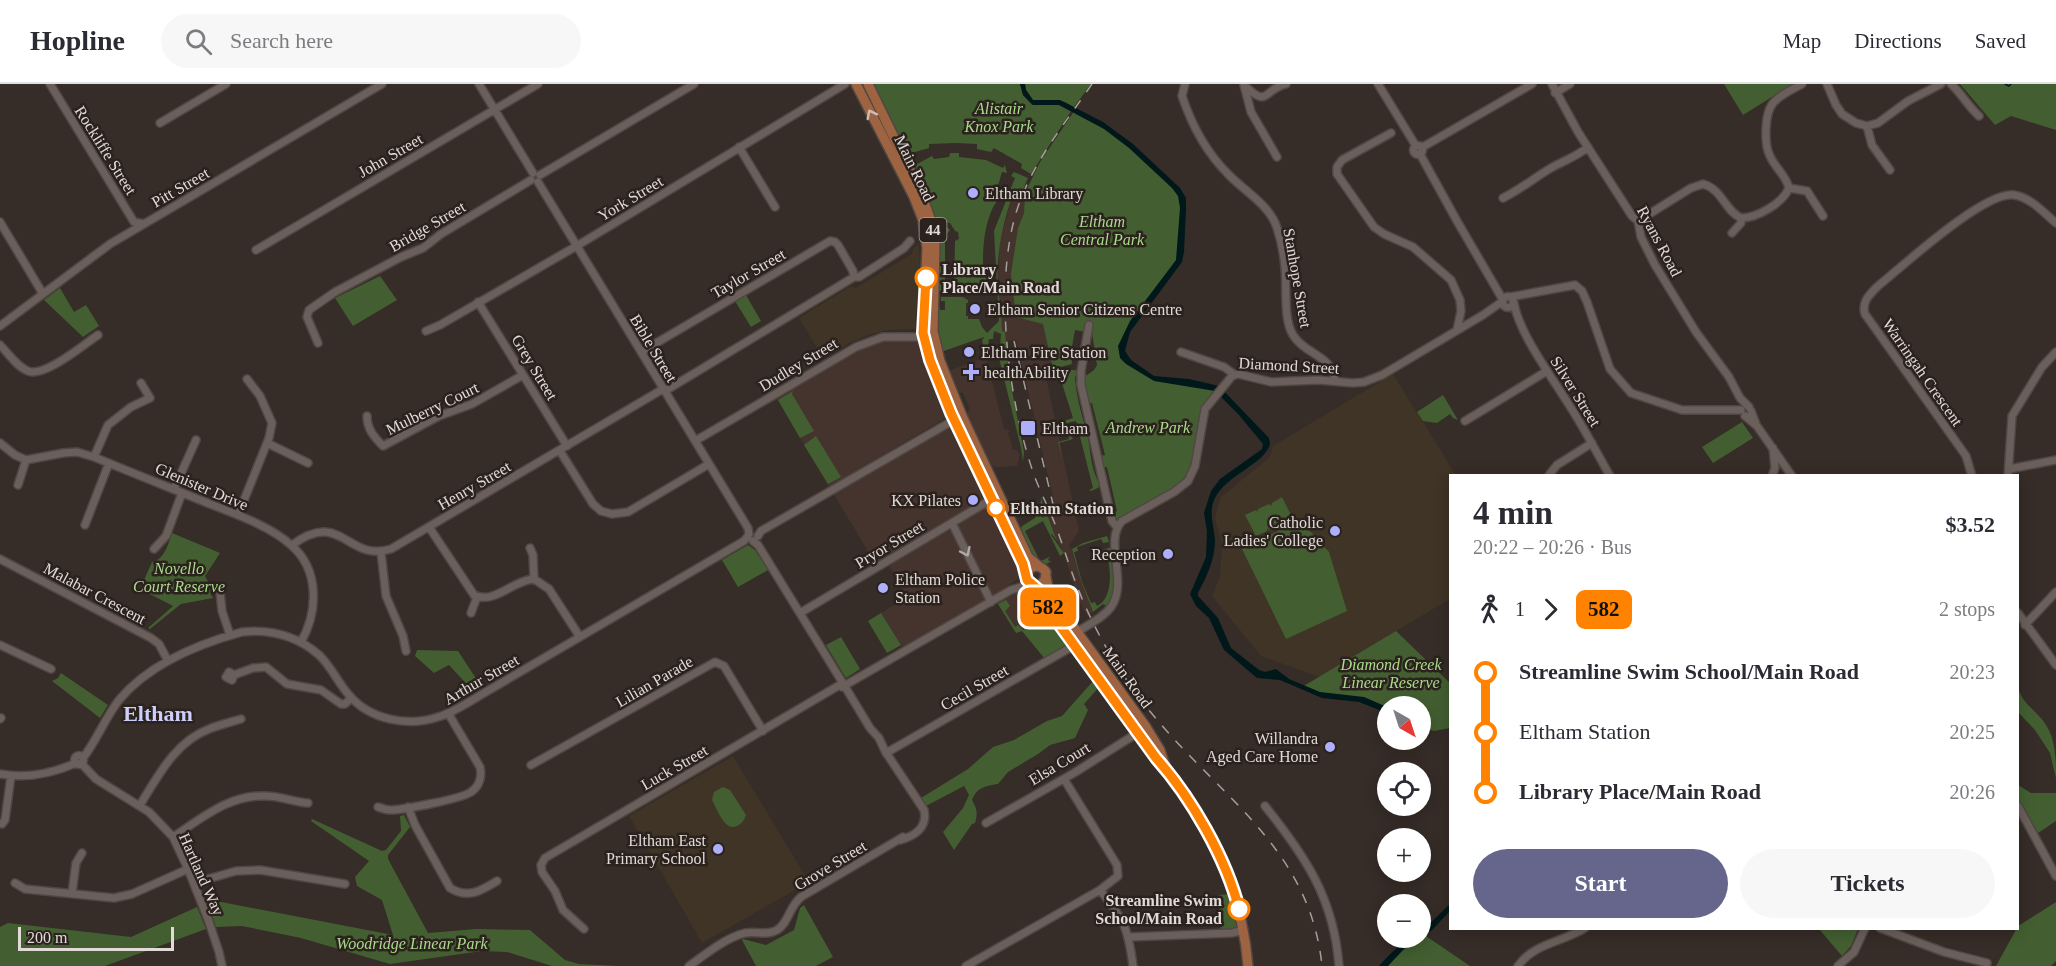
<!DOCTYPE html>
<html lang="en">
<head>
<meta charset="utf-8">
<style>
	:root { --surface:#fff; --page:#f7f7f7; --text:#2b2b33; --muted:#7c7c81; --line:#e1e1e2; --accent:#66668d }
	body { margin:0; font-family:Georgia,serif; background:var(--page); color:var(--text); height:100vh; display:flex; flex-direction:column; font-size:22px; white-space:nowrap }
	* { box-sizing:border-box; margin:0 }
	p { font-size:20px; color:var(--muted) }
	.icon { flex:none; width:33px; height:33px; fill:none; stroke:currentColor; stroke-width:2; stroke-linecap:round; stroke-linejoin:round }
	.map { position:relative; flex:1; overflow:hidden }
	.drawer { position:absolute; left:1449px; top:390px; width:570px; height:456px; display:flex; flex-direction:column; background:var(--surface); border-radius:0px; box-shadow:0 3px 15px #0003 }
	.drawer>* { flex:none }
	.badge { padding:0 12px; border-radius:9px; font-size:21px; line-height:39px }
	.needle { width:39px; rotate:141deg }
	.fabs { position:absolute; left:1377px; top:612px; display:grid; gap:12px }
	.fabs a { display:grid; place-items:center; width:54px; height:54px; border-radius:50%; background:var(--surface); box-shadow:0 3px 15px #0003; font-size:30px }
	.scale { position:absolute; left:18px; bottom:15px; width:156px; box-sizing:border-box; padding-left:6px; border:3px solid #e1dad7; border-top:0; font-size:16px; line-height:21px; white-space:nowrap; color:#e1dad7; -webkit-text-stroke:4px #2b221e; paint-order:stroke }
	.map>.badge { position:absolute; translate:-50% -50%; box-shadow:0 0 0 3px #fff }
	.legs { display:flex; align-items:center; gap:9px; height:66px; padding:0 24px; font-size:20px }
	.legs p { margin-inline-start:auto }
	.summary { display:flex; align-items:center; justify-content:space-between; height:102px; padding:0 24px }
	h1 { font-size:33px; font-weight:700; line-height:45px }
	.primary-button { display:flex; gap:12px; margin-top:auto; padding:12px 24px }
	.primary-button a { flex:1; height:69px; border-radius:36px; background:var(--accent); color:#fff; font-size:24px; font-weight:700; line-height:69px; text-align:center }
	.primary-button a+a { background:var(--page); color:var(--text) }
	ul { padding:0 24px; list-style:none }
	li { display:flex; align-items:center; gap:21px; height:60px; font-size:22px }
	li i { display:grid; place-items:center; width:9px; height:100%; margin:0 8px; background:currentColor }
	li i::after { content:''; width:15px; height:15px; margin:-8px; border:4px solid; border-radius:50%; background:var(--surface) }
	li p { margin-inline-start:auto }
	li:first-child i { background:linear-gradient(#0000 50%,currentColor 0) }
	li:last-child i { background:linear-gradient(currentColor 50%,#0000 0) }
	header { display:flex; align-items:center; gap:36px; box-sizing:border-box; height:84px; padding:0 30px; background:var(--surface); border-bottom:2px solid var(--line) }
	header strong { font-size:28px }
	nav { display:flex; gap:33px; margin-inline-start:auto; font-size:21px }
	.search { width:420px; height:54px; background:var(--page); display:flex; align-items:center; gap:15px; box-sizing:border-box; padding:0 21px; border-radius:33px; color:var(--muted); font-size:22px }
	.map>svg:first-child { display:block }
</style>
</head>
<body>
<header>
<strong>Hopline</strong>
<div class="search"><svg class="icon" aria-label="search" viewBox="0 0 24 24"><circle cx="10" cy="10" r="6"/><path d="M15 15l6 6"/></svg>Search here</div>
<nav><a>Map</a><a>Directions</a><a>Saved</a></nav>
</header>
<div class="map">
<svg width="2056" height="882" viewBox="0 0 2056 882">
	<rect width="100%" height="100%" fill="#362c28"/>
	<path fill="#44342d" d="M1022,108L1025,109L1024,129L1018,144V232L1043,239L1052,282L1044,284L1079,447L1069,462L1072,465L1081,497L1093,528L1087,532L1077,512L1062,464L1057,457L1044,421L1054,417L1016,256L1005,257V248L1002,247V226L998,199L999,161L1013,110Z
		M882,256H915L919,258L937,308L948,330L947,333L829,403L776,313L860,264L862,265Z
		M986,273L1004,345L1012,347L1008,348L1013,366H1017L1020,370L1017,382L999,383L990,382L981,365L982,363L966,329L970,326L963,309L957,308L956,301L948,287Z
		M950,341L957,348L955,349L970,381H973L986,415L876,481L833,409Z
		M987,421L991,422L995,428L994,430L1022,490L1021,493L982,519L903,564L881,529L908,513L888,480Z
		M1023,503H1027L1036,508L1050,532L1045,575L1022,547L1016,549L997,518Z"/>
	<path fill="#3f3425" d="M919,160L920,187L915,245L889,246L870,250L848,260L823,274L799,234L851,202L855,204L912,170L913,164Z
		M1393,290L1456,391L1450,392V515L1319,593L1261,572L1212,512L1220,492L1222,459L1215,435L1220,414L1270,373L1273,362Z
		M733,672L809,798L702,859L629,732Z"/>
	<path fill="#435f31" d="M873,0H1020L1023,11L1032,21H1059L1071,27L1031,90L1021,84L1022,80L994,64L991,68L977,65V60L956,59L929,60V64L908,70Z
		M1025,0H1091L1074,23L1065,18L1033,16L1026,6Z
		M1724,0H1793L1743,31Z
		M1960,0H2056V46L2011,32L1995,41Z
		M1075,26L1129,59L1182,114L1177,178L1131,241L1121,269L1147,291L1218,306L1200,331L1192,383L1183,399L1118,435L1115,434L1113,429L1117,427L1107,383H1103L1100,372L1105,371L1092,319H1087L1083,300L1084,293L1094,286L1097,281L1092,249L1075,246L1071,268L1072,280L1053,285L1043,240L1016,233L1011,190L1018,144L1024,129L1025,109L1040,78Z
		M950,69H959V73L986,76L1003,84L1005,81L1007,89L1002,88L997,105L1002,106C999,115 994,120 991,128C984,146 983,162 983,181L987,182L988,202L986,209L982,210L954,208L955,157L959,155L958,148L955,147L950,139L939,137L936,134L915,87L917,80L932,72L934,75L949,73Z
		M1014,88L1028,94L1022,108L1013,110C1003,139 996,169 998,199C999,215 1002,230 1002,247L1005,248L1009,291L1024,368L1023,378L1021,364L999,274L1001,250L994,247L993,255H989L987,269H986L982,257L984,253L941,268L937,245V222H939L940,226H945V217H941V213H963L968,216V219H966V232H968V235H979L982,243L987,249L999,237L994,147L1015,94L1011,92Z
		M946,142L950,146L945,152V200L949,204L946,209L941,208L938,204V145Z
		M380,192L397,216L353,242L335,214Z
		M60,204L74,228L86,221L99,242L83,253L44,216Z
		M746,211L761,237L751,243L735,217Z
		M1070,286H1075L1079,290L1075,293C1076,314 1083,334 1088,354C1091,370 1091,387 1100,400L1098,404L1091,407L1089,406L1093,404L1076,337L1063,340L1065,348H1069L1073,355L1059,359L1063,378L1058,358L1069,355L1068,349L1063,350L1060,338L1073,334L1059,290Z
		M793,307L792,310L814,347L800,354L778,316Z
		M1443,311L1458,336L1453,334L1450,330L1437,339L1423,337L1417,328Z
		M1742,338L1753,354L1713,379L1702,363Z
		M816,352L841,393L828,400L804,361Z
		M1282,413L1293,435L1282,440L1280,437L1278,438L1279,441L1269,446L1267,444V447L1256,452L1245,431L1256,426L1258,428V425L1269,420L1271,422L1272,419Z
		M1041,414L1057,457L1052,450L1051,451L1064,469L1060,472L1043,437L1025,447L1039,475L1041,477L1051,472L1048,475L1049,477H1052L1046,480C1030,474 1028,459 1021,445L1022,442L1035,434L1037,424L1043,434H1044L1040,424Z
		M1300,436L1329,468L1347,527L1286,555L1242,465Z
		M172,449L220,469L205,492L211,503L210,509L213,514L181,520L150,545L148,544L173,522L140,505L152,478C165,475 168,460 172,449Z
		M1107,452L1109,458L1103,459L1101,455L1077,463L1078,467L1074,468L1082,498L1091,519L1095,518L1097,522C1114,514 1111,483 1106,467L1103,468L1102,466L1112,463C1116,481 1118,507 1106,522L1103,520L1093,528L1081,497L1072,465L1083,459Z
		M748,461L755,466L768,486L738,503L722,476Z
		M1006,516L1010,522L1005,527L1015,543L1018,541L1023,546L1050,532L1068,559V561L1045,575L1022,547L1016,549L998,520Z
		M881,529L901,561L887,569L868,537Z
		M1396,547L1450,599V644L1434,647L1421,643L1420,622H1388L1387,627L1367,617L1343,616L1302,603Z
		M841,553L860,585L846,594L826,561Z
		M417,566L458,567L483,605L473,607L449,581L434,589L415,572Z
		M61,589L108,621L100,634L52,597L58,594Z
		M1094,596L1099,603L1084,620L1088,626L1075,654L1050,661L1038,670L1008,688L998,700C986,702 977,703 972,716C977,725 978,729 975,739L972,740L954,766L943,748L963,724L969,711L964,702L926,722L921,714L968,685L993,663L1014,656L1047,637L1062,632Z
		M2018,603C2021,618 2035,626 2044,638C2056,654 2056,675 2056,694L2050,669L2035,646L2018,628Z
		M2018,701L2031,709H2056V737L2038,749L2018,715Z
		M723,703L730,706L746,731C744,736 743,739 737,742C725,748 717,725 712,716L714,708Z
		M404,731L410,743L388,771V775L428,849L476,845L530,846L565,876L579,880L619,882H552L507,868L482,867L390,880L301,854L242,842L216,843L206,815L393,851L382,816L357,802L355,793L369,777L311,737L312,735L382,767L386,766L401,747L400,732Z
		M1231,810L1237,842L1233,846H1222L1220,844L1224,841L1218,821L1201,822L1220,818L1218,811Z
		M2056,818V877L2051,882H1996L2018,842Z
		M804,821L833,873L816,882H756L742,856L743,855L766,861L794,846L800,824Z
		M197,823L206,845L105,882H0V843L8,839L131,853Z
		M1819,845H1858L1851,862L1842,872Z
		M1423,850L1470,882H1383L1391,873L1420,854Z"/>
	<path fill="#00181a" d="M1020,0H1025L1026,6L1033,16H1060L1103,38L1133,60L1180,104L1186,114V125L1184,168L1182,178L1130,248L1125,267L1131,276L1154,292L1189,295L1219,302L1269,354L1270,360C1265,380 1226,391 1215,414C1208,429 1214,441 1215,456C1215,475 1207,492 1198,509V512L1218,534L1231,564L1259,586L1265,588L1276,585L1289,595L1320,608L1364,613L1387,623V629L1359,618L1322,614L1280,596L1257,594L1224,566L1209,534L1196,522L1190,510L1206,473L1207,447L1204,429L1211,407L1220,395L1262,365L1263,360L1239,331L1215,307L1154,297L1126,280L1120,274L1118,262L1130,237L1176,176L1180,124L1178,112L1172,104L1129,64L1104,45L1059,21H1033L1023,11Z
		M1450,820V827L1432,846L1404,865L1388,882H1379C1390,870 1404,854 1420,854L1421,848Z"/>
	<g fill="none" stroke-linecap="round" stroke-linejoin="round">
		<path stroke="#00181a" stroke-width="1.5" d="M2005,0L2009,2L2011,0"/>
		<g stroke="#504744" stroke-width="10">
			<path id="minor" d="M50,0L134,138L144,140
				M479,0L533,89
				M1185,0L1182,12C1192,42 1206,68 1228,90C1243,106 1270,121 1277,144C1281,156 1284,171 1285,184C1287,203 1283,235 1293,251C1304,270 1332,271 1335,296
				M1378,0L1416,62
				M1552,0L1578,48L1632,132L1638,137L1641,153L1655,181L1696,248L1729,293L1740,314L1749,323
				M1827,0L1836,21L1842,30L1856,39L1867,42L1878,39L1908,17L1941,0
				M1951,0C1961,9 1968,22 1979,32
				M1244,1L1251,28L1277,73
				M1245,2C1269,25 1263,5 1286,0
				M1555,9L1570,0
				M160,39L226,0
				M1867,42L1872,61L1890,86
				M1391,49L1342,76L1337,83V90L1374,143L1384,150L1413,163L1451,196L1460,216L1461,227L1457,246
				M1413.5 66a4.5 4.5 0 1 1 9 0a4.5 4.5 0 1 1-9 0Z
				M739,63L775,123
				M1421,64L1532,0
				M1420,70L1457,137L1503,216
				M540,91L694,0
				M538,98L748,444L749,450
				M1789,104L1807,107L1823,132
				M1503,114C1521,105 1534,94 1551,84C1565,76 1576,73 1588,63
				M1638,137L1691,104L1703,100C1722,105 1725,127 1741,134C1757,134 1783,119 1789,104C1786,91 1775,84 1770,72C1764,61 1764,28 1774,18C1781,10 1793,5 1802,0
				M0,138L43,210
				M1732,149L1741,139V134
				M256,166L538,0
				M1502.5 218a5.5 5.5 0 1 1 11 0a5.5 5.5 0 1 1-11 0Z
				M1510,213L1575,201L1582,207L1587,218L1610,285L1631,309L1682,326H1741
				M478,218L567,362
				M1514,219C1519,250 1554,296 1571,324C1585,346 1597,369 1610,392
				M1089,241L1081,287V301L1112,437L1117,443
				M0,242L110,160L382,0
				M426,247L440,241L580,160L845,0
				M318,259L307,233L309,226L335,208L401,173L423,164L441,150L531,96
				M0,261C8,269 17,283 28,287C44,294 83,261 98,251
				M641,268L830,157L835,158L838,161L853,187L854,193
				M1181,268L1224,283L1235,291
				M665,307L854,193H859L904,164L910,157
				M1751,327L1756,340
				M367,332C367,345 374,353 383,362L439,332L472,320L523,291
				M1745,332L1757,342L1792,392
				M1465,337L1547,287
				M695,357L856,263L883,253H924
				M0,359L15,371L26,376L63,369L77,368L94,373C130,388 168,403 205,418C232,429 269,441 291,461C320,486 318,528 301,558
				M267,359L308,379
				M560,367L593,420L601,427L612,430L628,428L709,380
				M94,373L108,341L131,323L150,314L141,299
				M2009,385L2056,376
				M1549,391L1557,381L1592,359
				M1772,392L1775,384L1773,364
				M1972,392L1966,372L1959,362L1865,230C1861,218 1870,210 1878,202C1903,182 1984,107 2014,111C2030,113 2044,129 2056,139
				M2008,392L2012,332L2042,283L2056,268
				M18,401L26,376
				M174,405L196,356
				M238,431L269,354L272,339L260,312L247,295
				M952,439L991,518
				M85,441L109,379
				M429,443L474,511C494,521 513,496 534,495L549,505L580,553
				M758,452L761,447L954,336
				M753,457L758,461L844,601L870,644L879,654L885,667L924,726C928,743 915,752 900,756
				M292,461C342,424 347,479 391,465L663,305
				M530,464L533,471L534,495
				M154,465L166,452L182,409
				M381,468L386,512L403,552L406,567
				M0,475L151,554L159,560L168,577
				M220,508L222,527L230,551
				M471,529L477,513
				M800,529L992,415
				M2018,529L2056,581
				M2025,541L2056,508
				M1077,548C1088,541 1103,534 1111,523C1129,498 1103,457 1122,437L1174,408L1188,397L1195,382L1205,325L1232,292L1238,290L1271,298L1318,296L1353,299L1364,298L1382,291L1483,231L1503,217
				M0,561L51,585
				M234,591L229,588L226,593L232,596L234,591L253,584L266,583L287,600L321,606L341,620H345L351,614
				M842,603L1011,506L1031,500
				M0,635L1,634
				M886,669L1075,561
				M74.5 676a4.5 4.5 0 1 1 9 0a4.5 4.5 0 1 1-9 0Z
				M83,674C97,656 105,634 119,616C149,580 198,560 242,548C271,545 297,552 319,571C331,582 338,599 349,611C370,636 408,643 438,633C452,629 466,620 479,612L744,457L748,452
				M81,679L96,695L149,728L173,753L188,785L209,838L219,868L222,882
				M531,681L715,578L724,582L763,647
				M0,690C27,695 51,690 76,679
				M140,721C158,692 175,658 209,645C219,641 231,638 241,635
				M1265,722C1306,773 1334,815 1339,882
				M2018,722L2056,792
				M378,723C383,725 387,726 392,726C406,725 461,715 471,708C480,702 482,692 480,683L448,629
				M408,723L415,741L450,804C468,815 481,807 497,797
				M986,739L1074,689L1139,648
				M2,740L5,736L11,692
				M173,753C202,734 230,710 266,712C280,712 294,718 308,719
				M15,799L25,805L114,814L132,810L188,785
				M194,799L236,787L260,786L345,800
				M1100,806C1124,836 1128,843 1133,882
				M72,809L76,779L82,769
				M1880,844L1944,868L1987,879
				M584,845L563,826L555,807L542,788L541,781L545,774L838,602L844,601
				M1129,853L1232,849L1244,846
				M689,882C706,870 725,854 745,849C756,847 767,852 777,846C788,840 789,823 801,813L903,753
				M966,882L1100,806L1118,792L1117,781L1064,695
				M1518,882C1534,859 1563,858 1585,844
				M1838,882L1854,868L1865,844"/>
		</g>
		<g stroke="#504744" stroke-width="12">
			<path id="major" d="M856,0L914,113L923,136L927,164L923,249L930,276L951,329L1027,490
				M868,0L921,109L931,137L935,161L933,247L940,277L962,332L1028,473L1040,483
				M1046,493L1048,504L1054,516L1146,643L1160,666L1165,682
				M1032,501L1039,502L1045,496L1046,488C1037,476 1022,485 1029,498L1041,509L1054,532L1154,670C1157,675 1162,679 1166,684C1175,694 1181,707 1189,719C1222,772 1243,819 1248,882"/>
		</g>
		<use href="#minor" stroke="#6a5f5b" stroke-width="7"/>
		<use href="#major" stroke="#9e6341" stroke-width="9"/>
		<path stroke="#a69e9b" stroke-width="1.5" stroke-dasharray="10 10" stroke-linecap="butt" d="M1092,0C1064,41 1031,80 1016,129C994,203 1008,312 1032,385C1038,404 1048,422 1055,440C1063,461 1069,482 1077,502C1095,549 1121,592 1153,631C1221,714 1310,765 1322,882
			M1014,257L1053,420"/>
	</g>
	<defs><path id="oneway-chevron" d="M-2-3.5L2.5 0L-2 3.5" fill="none" stroke-width="1.6" stroke-linecap="round" stroke-linejoin="round" transform="scale(1.5)"/></defs>
	<use stroke="#d0bcb2" href="#oneway-chevron" transform="translate(871 30) rotate(-117)"/>
	<use stroke="#b1a9a5" href="#oneway-chevron" transform="translate(966 468) rotate(65)"/>
	<g fill="none" stroke-linecap="round" stroke-linejoin="round">
		<g stroke="#fff" stroke-width="14">
			<path id="line-1" d="M926,194L923,249L930,276L951,329L1023,480L1027,496L1041,508L1053,532L1156,674C1191,713 1226,774 1239,825"/>
		</g>
		<use href="#line-1" stroke="#ff8200" stroke-width="9"/>
	</g>
	<g fill="#adaffb" stroke="#2b221e" stroke-width="2">
		<circle cx="973" cy="109" r="6"/>
		<circle cx="975" cy="225" r="6"/>
		<circle cx="969" cy="268" r="6"/>
		<path d="M968 279h6v6h6v6h-6v6h-6v-6h-6v-6h6z"/>
		<rect x="1020" y="336" width="16" height="16" rx="3"/>
		<circle cx="973" cy="416" r="6"/>
		<circle cx="1335" cy="447" r="6"/>
		<circle cx="1168" cy="470" r="6"/>
		<circle cx="883" cy="504" r="6"/>
		<circle cx="1330" cy="663" r="6"/>
		<circle cx="718" cy="765" r="6"/>
	</g>
	<g fill="#fff" stroke="#ff8200" stroke-width="3">
		<circle cx="926" cy="194" r="10"/>
		<circle cx="996" cy="424" r="8"/>
		<circle cx="1239" cy="825" r="10"/>
	</g>
	<g text-anchor="middle" stroke-width="5" stroke-linejoin="round" paint-order="stroke">
		<rect fill="#2b221e" stroke="#aaa3a0" stroke-width="1.5" x="919.5" y="134" width="27" height="24" rx="4.5"/>
		<g font-size="15" font-weight="bold" fill="#e1dad7">
			<text x="933" y="151">44</text>
		</g>
		<g font-size="16" font-style="italic" fill="#a9dc8a" stroke="#2b221e">
			<text x="999" y="30">Alistair<tspan x="999" dy="18">Knox Park</tspan></text>
			<text x="1102" y="143">Eltham<tspan x="1102" dy="18">Central Park</tspan></text>
			<text x="1148" y="349">Andrew Park</text>
			<text x="179" y="490">Novello<tspan x="179" dy="18">Court Reserve</tspan></text>
			<text x="1391" y="586">Diamond Creek<tspan x="1391" dy="18">Linear Reserve</tspan></text>
			<text x="412" y="865">Woodridge Linear Park</text>
		</g>
		<g font-size="16" fill="#e1dad7" stroke="#2b221e">
			<text transform="translate(106 66) rotate(58)" y="6">Rockliffe Street</text>
			<text transform="translate(390 71) rotate(-30)" y="6">John Street</text>
			<text transform="translate(915 84) rotate(64)" y="6">Main Road</text>
			<text transform="translate(180 103) rotate(-30)" y="6">Pitt Street</text>
			<text transform="translate(630 114) rotate(-31)" y="6">York Street</text>
			<text transform="translate(427 142) rotate(-30)" y="6">Bridge Street</text>
			<text transform="translate(1660 157) rotate(62)" y="6">Ryans Road</text>
			<text transform="translate(748 189) rotate(-30)" y="6">Taylor Street</text>
			<text transform="translate(1298 194) rotate(80)" y="6">Stanhope Street</text>
			<text transform="translate(654 264) rotate(59)" y="6">Bible Street</text>
			<text transform="translate(798 280) rotate(-31)" y="6">Dudley Street</text>
			<text transform="translate(1289 281) rotate(3)" y="6">Diamond Street</text>
			<text transform="translate(535 283) rotate(59)" y="6">Grey Street</text>
			<text transform="translate(1923 288) rotate(55)" y="6">Warringah Crescent</text>
			<text transform="translate(1576 307) rotate(58)" y="6">Silver Street</text>
			<text transform="translate(432 324) rotate(-26)" y="6">Mulberry Court</text>
			<text transform="translate(474 401) rotate(-30)" y="6">Henry Street</text>
			<text transform="translate(202 402) rotate(23)" y="6">Glenister Drive</text>
			<text transform="translate(889 460) rotate(-31)" y="6">Pryor Street</text>
			<text transform="translate(95 509) rotate(28)" y="6">Malabar Crescent</text>
			<text transform="translate(1128 593) rotate(54)" y="6">Main Road</text>
			<text transform="translate(481 595) rotate(-30)" y="6">Arthur Street</text>
			<text transform="translate(654 597) rotate(-30)" y="6">Lilian Parade</text>
			<text transform="translate(974 603) rotate(-30)" y="6">Cecil Street</text>
			<text transform="translate(1059 679) rotate(-31)" y="6">Elsa Court</text>
			<text transform="translate(674 683) rotate(-30)" y="6">Luck Street</text>
			<text transform="translate(830 781) rotate(-31)" y="6">Grove Street</text>
			<text transform="translate(202 790) rotate(66)" y="6">Hartland Way</text>
		</g>
		<g font-size="16" fill="#e1dad7" stroke="#2b221e" text-anchor="start">
			<text x="985" y="115">Eltham Library</text>
			<text x="987" y="231">Eltham Senior Citizens Centre</text>
			<text x="981" y="274">Eltham Fire Station</text>
			<text x="984" y="294">healthAbility</text>
			<text x="1042" y="350">Eltham</text>
			<text x="961" y="422" text-anchor="end">KX Pilates</text>
			<text x="1323" y="444" text-anchor="end">Catholic<tspan x="1323" dy="18">Ladies' College</tspan></text>
			<text x="1156" y="476" text-anchor="end">Reception</text>
			<text x="895" y="501">Eltham Police<tspan x="895" dy="18">Station</tspan></text>
			<text x="1318" y="660" text-anchor="end">Willandra<tspan x="1318" dy="18">Aged Care Home</tspan></text>
			<text x="706" y="762" text-anchor="end">Eltham East<tspan x="706" dy="18">Primary School</tspan></text>
		</g>
		<g font-size="16" font-weight="bold" fill="#e1dad7" stroke="#2b221e" text-anchor="start">
			<text x="942" y="191">Library<tspan x="942" dy="18">Place/Main Road</tspan></text>
			<text x="1010" y="430">Eltham Station</text>
			<text x="1222" y="822" text-anchor="end">Streamline Swim<tspan x="1222" dy="18">School/Main Road</tspan></text>
		</g>
		<g font-size="22" font-weight="bold" fill="#cdcffb" stroke="#2b221e">
			<text x="158" y="637">Eltham</text>
		</g>
	</g>
</svg>
<div class="fabs">
<a><svg class="needle" viewBox="-14 -14 28 28"><path d="M0-13l5 13h-10z" fill="#e53935"/><path d="M0 13l5-13h-10z" fill="#7c7c81"/></svg></a>
<a><svg class="icon" aria-label="locate" viewBox="0 0 24 24"><circle cx="12" cy="12" r="6"/><path d="M12 2v4M12 18v4M2 12h4M18 12h4"/></svg></a>
<a>+</a>
<a>−</a>
</div>
<div class="scale">200 m</div>
<b class="badge" style="left:1048px;top:523px;background:#ff8200;color:#111">582</b>
<section class="drawer">
<div class="summary"><div><h1>4 min</h1><p>20:22 – 20:26 · Bus</p></div><b>$3.52</b></div>
<div class="legs"><svg class="icon" aria-label="walk" viewBox="0 0 24 24"><circle cx="13" cy="4" r="2"/><path d="M13 8l-2 6 4 7M11 14l-3 7M7 12l3-4h3l4 4"/></svg>1<svg class="icon" aria-label="forward" viewBox="0 0 24 24"><path d="M9 5l7 7-7 7"/></svg><b class="badge" style="background:#ff8200;color:#111">582</b><p>2 stops</p></div>
<ul>
<li><i style="color:#ff8200"></i><b>Streamline Swim School/Main Road</b><p>20:23</p></li>
<li><i style="color:#ff8200"></i><span>Eltham Station</span><p>20:25</p></li>
<li><i style="color:#ff8200"></i><b>Library Place/Main Road</b><p>20:26</p></li>
</ul>
<div class="primary-button"><a>Start</a><a>Tickets</a></div>
</section>
</div>
</body>
</html>
